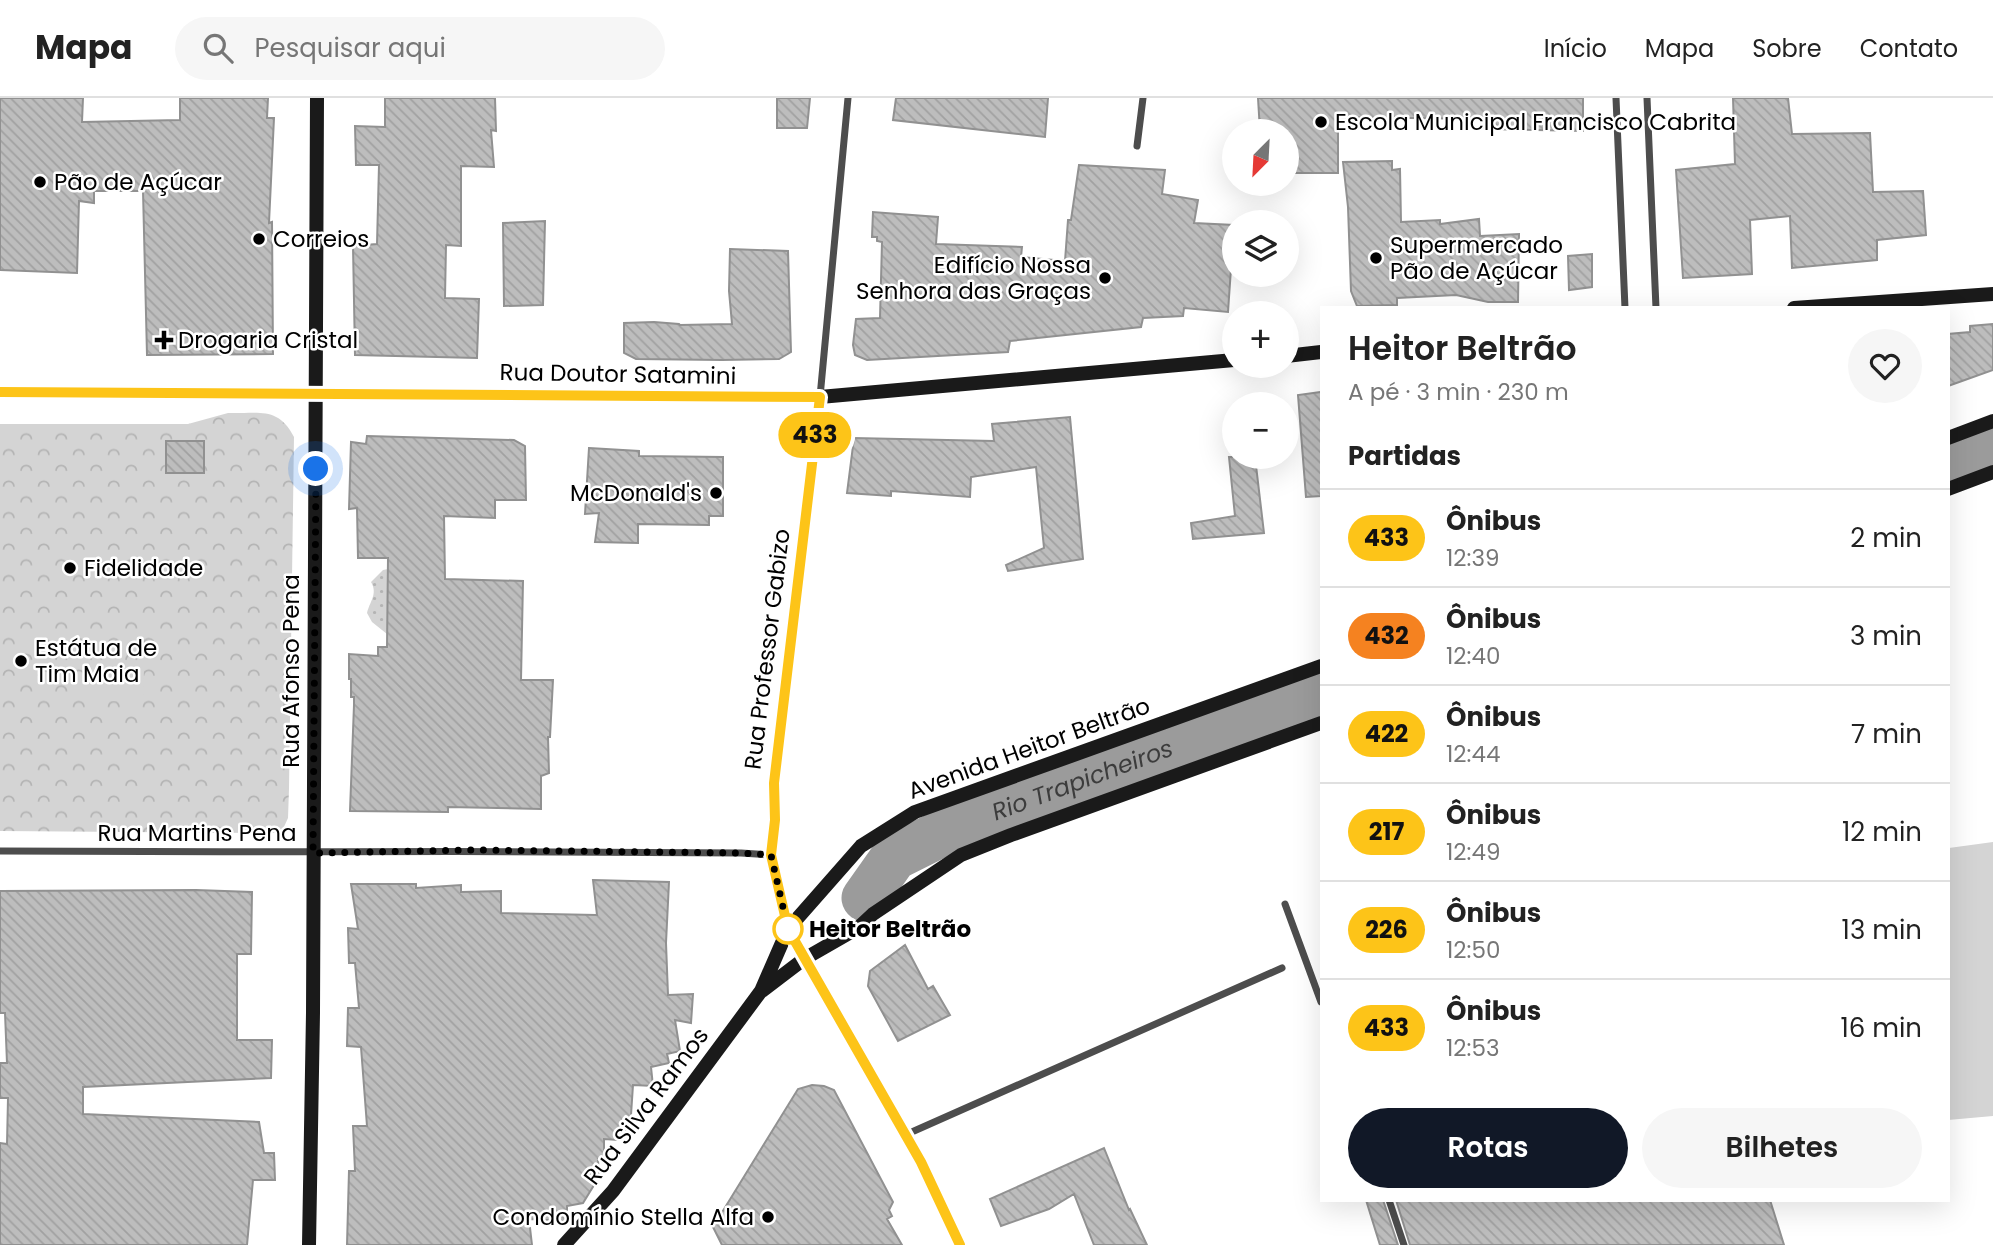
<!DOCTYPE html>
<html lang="pt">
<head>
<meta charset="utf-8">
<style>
	:root { --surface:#fff; --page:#f6f6f6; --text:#222; --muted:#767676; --line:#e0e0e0; --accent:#111827 }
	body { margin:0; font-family:Poppins,sans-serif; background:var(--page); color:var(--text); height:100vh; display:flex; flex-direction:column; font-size:26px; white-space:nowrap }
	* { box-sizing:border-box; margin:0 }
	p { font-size:23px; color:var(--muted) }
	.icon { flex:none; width:38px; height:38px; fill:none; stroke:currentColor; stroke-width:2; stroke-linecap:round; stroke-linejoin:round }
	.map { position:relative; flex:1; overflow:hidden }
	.panel { position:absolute; left:1320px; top:208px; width:630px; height:896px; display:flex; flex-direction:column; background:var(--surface); border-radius:0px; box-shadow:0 7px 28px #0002 }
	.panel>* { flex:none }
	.badge { padding:0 14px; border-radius:23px; font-size:24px; line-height:46px }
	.needle { width:46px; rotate:204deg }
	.tools { position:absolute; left:1222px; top:21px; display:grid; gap:14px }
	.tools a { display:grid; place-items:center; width:77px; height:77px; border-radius:50%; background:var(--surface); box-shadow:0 7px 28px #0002; font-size:35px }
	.you { position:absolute; width:35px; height:35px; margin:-18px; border:5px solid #fff; border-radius:50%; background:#1a73e8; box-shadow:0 0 0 10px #1a73e833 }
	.map>.badge { position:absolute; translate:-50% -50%; box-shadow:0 0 0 4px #fff }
	h2 { padding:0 28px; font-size:26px; line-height:63px }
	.round { display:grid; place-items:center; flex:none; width:74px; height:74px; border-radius:37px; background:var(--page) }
	.overview { display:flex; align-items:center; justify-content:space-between; height:119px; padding:0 28px }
	h1 { font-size:33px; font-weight:600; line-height:52px }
	.action { display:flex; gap:14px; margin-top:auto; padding:14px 28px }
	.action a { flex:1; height:80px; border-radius:42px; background:var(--accent); color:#fff; font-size:28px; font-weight:600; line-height:80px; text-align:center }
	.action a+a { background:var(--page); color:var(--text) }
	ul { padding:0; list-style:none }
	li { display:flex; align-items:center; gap:21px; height:98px; padding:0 28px; border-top:2px solid var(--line) }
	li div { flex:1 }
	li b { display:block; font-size:26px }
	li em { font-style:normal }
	li .badge { min-width:77px; font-weight:700; text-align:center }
	header { display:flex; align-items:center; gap:42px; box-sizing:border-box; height:98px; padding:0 35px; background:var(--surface); border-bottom:2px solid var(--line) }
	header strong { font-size:33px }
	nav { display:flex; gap:38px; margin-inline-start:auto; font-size:24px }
	.search { width:490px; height:63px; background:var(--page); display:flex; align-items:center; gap:18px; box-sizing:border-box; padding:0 24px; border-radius:38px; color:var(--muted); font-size:26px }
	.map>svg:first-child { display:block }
</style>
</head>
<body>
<header>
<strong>Mapa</strong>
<div class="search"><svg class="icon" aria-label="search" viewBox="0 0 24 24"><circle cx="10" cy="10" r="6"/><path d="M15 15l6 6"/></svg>Pesquisar aqui</div>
<nav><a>Início</a><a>Mapa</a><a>Sobre</a><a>Contato</a></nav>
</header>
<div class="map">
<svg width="1993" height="1147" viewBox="0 0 1993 1147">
	<defs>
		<pattern id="grass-dots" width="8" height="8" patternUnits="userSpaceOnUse" patternTransform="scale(1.75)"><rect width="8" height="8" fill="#d4d4d4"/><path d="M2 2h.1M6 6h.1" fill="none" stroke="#b4b4b4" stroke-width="1.8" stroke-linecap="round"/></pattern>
		<pattern id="park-crowns" width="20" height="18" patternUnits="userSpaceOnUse" patternTransform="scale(1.75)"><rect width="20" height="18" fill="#d4d4d4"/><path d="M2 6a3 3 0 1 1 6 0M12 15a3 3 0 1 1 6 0" fill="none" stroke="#b4b4b4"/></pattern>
		<pattern id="building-back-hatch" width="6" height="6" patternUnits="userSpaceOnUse" patternTransform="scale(1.75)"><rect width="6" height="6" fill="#bdbdbd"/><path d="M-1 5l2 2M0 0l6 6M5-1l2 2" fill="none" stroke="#a1a1a1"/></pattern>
	</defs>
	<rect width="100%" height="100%" fill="#fff"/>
	<path fill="url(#grass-dots)" d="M388,471V480L387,536L372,524L367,515C370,503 378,496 371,484L383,472Z"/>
	<path fill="url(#park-crowns)" d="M228,315C259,316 278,308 294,339L289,691L288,720L283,731L273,735L0,733V326H188Z"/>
	<path fill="#d4d4d4" d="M85,571H144L143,603H85Z
		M1948,744L1949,750L1993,744V1018L1948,1022Z"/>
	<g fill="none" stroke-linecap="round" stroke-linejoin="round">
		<g stroke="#9b9b9b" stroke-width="47">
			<path d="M1948,364L1993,347"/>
			<path id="s1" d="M865,800L894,759L948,732L1321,594"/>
		</g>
	</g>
	<path fill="url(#building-back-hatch)" stroke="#919191" stroke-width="2" d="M0,0H83L82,24L180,22V0H268L267,20H274L269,125L272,124L273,256L147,257L143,93H94V105L79,103L77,175L0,172Z
		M385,0H495L496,33L491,32L494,69L461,68V148L446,147L445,200L479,201L477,260L355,257L353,148L377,146L379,67H356L355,28L385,29Z
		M777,0H810L807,30H777Z
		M896,0H1048L1045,39L893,22Z
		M1258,0H1583V33L1482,31L1481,21L1338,19V75H1286V33H1260Z
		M1733,0H1788L1792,36L1870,35L1873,94L1923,93L1926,137L1877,142V162L1792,170L1790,118L1750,122L1752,176L1683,180L1676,72L1735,66Z
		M1392,63V72L1400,71L1401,124L1440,122V126L1479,121L1480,138L1519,136L1518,204H1488L1456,197L1397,200V207L1357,208L1351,193L1348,109L1343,64Z
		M1079,67L1165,72L1162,96L1198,102L1194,125L1234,127L1228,214L1184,210L1183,218L1143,220L1141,229L1010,243L1008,254L867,262L855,257L853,247L856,221L880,220L882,144L877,143V139H872L873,114L938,119L936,146L1022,149L1021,159L1065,163L1068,122H1071Z
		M545,123L543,207L504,208L503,125Z
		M730,151L788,153L791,254L779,261L722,262L636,261L624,255V225L654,224L679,226L680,227L732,226L729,193Z
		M1592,156V189L1569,192L1568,158Z
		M1993,226V272L1948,288V236L1970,234V228Z
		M1321,294V398L1306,399L1298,297Z
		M1070,319L1083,461L1008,473L1006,467L1044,450L1036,369L971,379L970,399L891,393V398L847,395L854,340L994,343L992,326Z
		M367,338L514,342L525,348L526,402H495V420L444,418L445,481L523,483L521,582H553L550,639H548L549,675L541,678V711L448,709V714L350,713L354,607V599H351V581H349V556L378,558V549H387L388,460H358L357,410L349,411L351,344L366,346Z
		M166,343H204V375H166Z
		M589,350L639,353V358L723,359V418H709V427L638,426V445L595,444L599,415L585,416Z
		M1229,359H1255L1264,435L1193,441L1191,425L1235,418Z
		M593,782L669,784L666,845L668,897L693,896L691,925L675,922L680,953L667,956L669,965L651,969L653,988L633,987L630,1032H620L618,1042L604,1041V1061H598L599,1079L583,1105L567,1108V1123L529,1121L532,1147H347L349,1073H355L353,1028H367L361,949L347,948L348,910H359L355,865H349L348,830L358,831L351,786H416V790L461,787V794L501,793V815L597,817Z
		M196,792L252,794L251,856H237V942H272L271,980L83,989V1016L259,1024L264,1055H274L275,1082H253L247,1147H0V1045L7,1046L8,1000H0V965H7L5,915H0V793Z
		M905,847L928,891L933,888L950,917L898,943L868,888L870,873Z
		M812,987L824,988L834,992L893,1104L889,1112L892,1118L887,1121L902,1147H722L713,1129L798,991Z
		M1104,1050L1129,1112L1130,1111L1147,1147H1094L1074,1096L1049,1111L1001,1128L990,1101Z
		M1366,1102H1383L1398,1147H1380Z
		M1396,1102H1770L1784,1147H1410Z"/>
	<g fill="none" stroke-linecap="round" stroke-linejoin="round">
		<path stroke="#4d4d4d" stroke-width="7" d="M1616,0L1625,210
			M1647,0L1656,210
			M1137,48L1143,0
			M0,753C247,755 494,752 741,755L771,757
			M1285,806L1321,904
			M788,830L771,757L775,721L774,685L820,299L848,0
			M905,1037L1282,870
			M1389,1102L1404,1147"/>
		<path stroke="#1a1a1a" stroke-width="14" d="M1794,210L1993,196
			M1286,258L1321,254
			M0,294L820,299L1234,262
			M1948,340L1993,323
			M1948,391L1993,374
			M788,831L921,1064L960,1147
			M762,893L804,861L858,830L873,816L961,757L1011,737L1321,625
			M309,1147L313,915L317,0
			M564,1147L613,1093L761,893L788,831L861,748L915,714L1321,568"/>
	</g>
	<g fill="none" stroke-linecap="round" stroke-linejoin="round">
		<g stroke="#fff" stroke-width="16">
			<path id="line" d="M0,294L820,299L774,685L775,722L771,757L788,831L921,1064L960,1147"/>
		</g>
		<use href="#line" stroke="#fdc418" stroke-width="10"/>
		<path stroke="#000" stroke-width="7" stroke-dasharray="0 12.6" d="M316,371L313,755L475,752L741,755L771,757L788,831"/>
	</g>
	<g fill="#000" stroke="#fff" stroke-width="2.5">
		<circle cx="1321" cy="24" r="7"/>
		<circle cx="40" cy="84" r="7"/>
		<circle cx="259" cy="141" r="7"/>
		<circle cx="1376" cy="160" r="7"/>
		<circle cx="1105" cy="180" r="7"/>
		<path d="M160.5 231.5h7v7h7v7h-7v7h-7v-7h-7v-7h7z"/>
		<circle cx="716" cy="395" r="7"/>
		<circle cx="70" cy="470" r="7"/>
		<circle cx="21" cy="563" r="7"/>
		<circle cx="768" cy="1119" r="7"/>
	</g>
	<circle fill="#fff" stroke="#fdc418" stroke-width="3.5" cx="788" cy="831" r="14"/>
	<g text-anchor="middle" stroke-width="5" stroke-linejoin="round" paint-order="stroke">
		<g font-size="23" fill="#000" stroke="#fff" text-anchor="start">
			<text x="1335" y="32">Escola Municipal Francisco Cabrita</text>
			<text x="54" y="92">Pão de Açúcar</text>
			<text x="273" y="149">Correios</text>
			<text x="1390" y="155">Supermercado<tspan x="1390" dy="26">Pão de Açúcar</tspan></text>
			<text x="1091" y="175" text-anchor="end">Edifício Nossa<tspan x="1091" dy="26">Senhora das Graças</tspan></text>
			<text x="178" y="250">Drogaria Cristal</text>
			<text x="702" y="403" text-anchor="end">McDonald's</text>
			<text x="84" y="478">Fidelidade</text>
			<text x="35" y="558">Estátua de<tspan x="35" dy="26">Tim Maia</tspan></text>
			<text x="754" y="1127" text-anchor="end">Condomínio Stella Alfa</text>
		</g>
		<g font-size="23" fill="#000" stroke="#fff">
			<text transform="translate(618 276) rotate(1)" y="8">Rua Doutor Satamini</text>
			<text transform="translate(767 551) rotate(-83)" y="8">Rua Professor Gabizo</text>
			<text transform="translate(291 573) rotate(-90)" y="8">Rua Afonso Pena</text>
			<text transform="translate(1029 650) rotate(-20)" y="8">Avenida Heitor Beltrão</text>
			<text x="197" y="743">Rua Martins Pena</text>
			<text transform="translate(646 1008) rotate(-53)" y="8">Rua Silva Ramos</text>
		</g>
		<g font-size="23" font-weight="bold" fill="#000" stroke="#fff" text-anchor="start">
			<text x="809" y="839">Heitor Beltrão</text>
		</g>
		<g font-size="24" font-style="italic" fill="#3c3c3c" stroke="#fff">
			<text dy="8" stroke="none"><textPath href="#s1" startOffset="254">Rio Trapicheiros</textPath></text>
		</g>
	</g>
</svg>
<div class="tools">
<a><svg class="needle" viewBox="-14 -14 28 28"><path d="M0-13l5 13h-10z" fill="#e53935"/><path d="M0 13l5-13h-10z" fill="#767676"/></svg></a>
<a><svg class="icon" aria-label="layers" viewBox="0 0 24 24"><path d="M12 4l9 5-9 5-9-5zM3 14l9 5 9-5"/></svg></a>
<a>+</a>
<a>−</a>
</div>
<div class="you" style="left:316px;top:371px"></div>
<b class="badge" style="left:815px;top:337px;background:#fdc418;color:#111">433</b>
<section class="panel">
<div class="overview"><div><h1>Heitor Beltrão</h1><p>A pé · 3 min · 230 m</p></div><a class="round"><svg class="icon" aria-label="heart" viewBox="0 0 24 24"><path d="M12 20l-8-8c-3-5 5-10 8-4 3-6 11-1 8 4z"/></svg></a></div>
<h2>Partidas</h2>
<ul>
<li><span class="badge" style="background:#fdc418;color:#111">433</span><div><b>Ônibus</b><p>12:39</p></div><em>2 min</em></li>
<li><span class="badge" style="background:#f58220;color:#111">432</span><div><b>Ônibus</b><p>12:40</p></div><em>3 min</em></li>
<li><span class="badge" style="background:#fdc418;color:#111">422</span><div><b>Ônibus</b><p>12:44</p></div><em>7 min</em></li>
<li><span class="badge" style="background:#fdc418;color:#111">217</span><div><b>Ônibus</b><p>12:49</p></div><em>12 min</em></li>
<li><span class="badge" style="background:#fdc418;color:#111">226</span><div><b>Ônibus</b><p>12:50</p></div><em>13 min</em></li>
<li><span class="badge" style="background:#fdc418;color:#111">433</span><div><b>Ônibus</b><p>12:53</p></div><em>16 min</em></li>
</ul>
<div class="action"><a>Rotas</a><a>Bilhetes</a></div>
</section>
</div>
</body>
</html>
